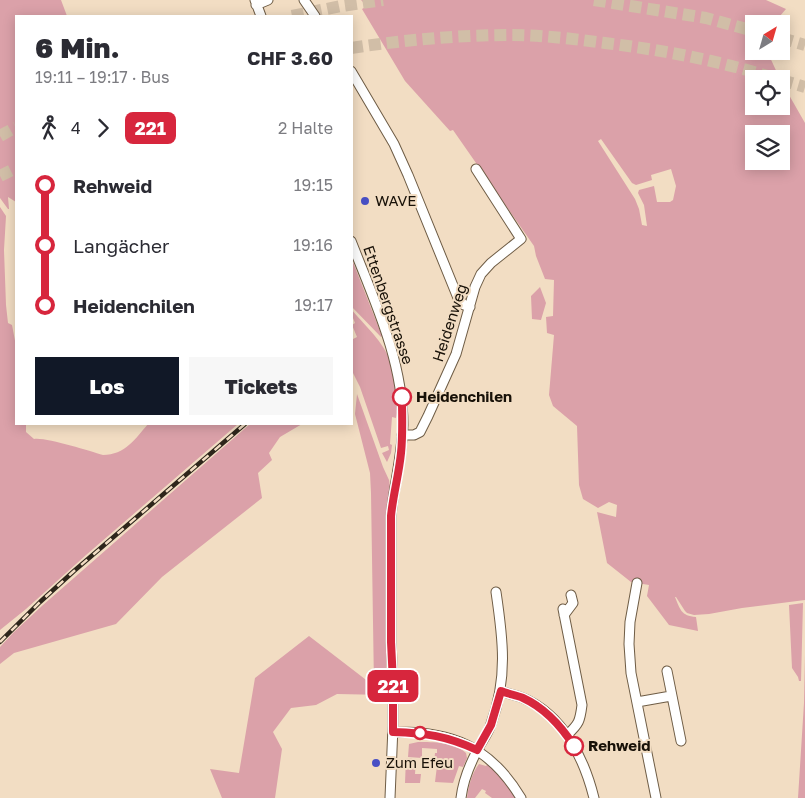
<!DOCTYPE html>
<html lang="de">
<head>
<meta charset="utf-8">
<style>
	:root { --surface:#fff; --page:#f7f7f7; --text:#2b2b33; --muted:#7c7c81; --accent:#111827 }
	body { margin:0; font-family:"Golos Text",sans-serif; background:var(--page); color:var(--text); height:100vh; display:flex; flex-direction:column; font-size:19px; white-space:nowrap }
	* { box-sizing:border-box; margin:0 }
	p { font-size:16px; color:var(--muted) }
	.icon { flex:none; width:28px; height:28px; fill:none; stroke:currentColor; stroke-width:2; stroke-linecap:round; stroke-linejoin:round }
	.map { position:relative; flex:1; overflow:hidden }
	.panel { position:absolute; left:15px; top:15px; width:338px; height:410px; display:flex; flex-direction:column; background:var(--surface); border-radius:0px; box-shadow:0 2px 12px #0003 }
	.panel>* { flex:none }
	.badge { padding:0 10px; border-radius:8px; font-size:18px; line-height:32px }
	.needle { width:32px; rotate:37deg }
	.fabs { position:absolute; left:745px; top:15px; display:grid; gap:10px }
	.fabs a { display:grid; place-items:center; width:45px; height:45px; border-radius:0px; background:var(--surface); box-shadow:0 2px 12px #0003; font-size:25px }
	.map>.badge { position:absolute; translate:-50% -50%; box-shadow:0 0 0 2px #fff }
	.legs { display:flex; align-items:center; gap:8px; height:55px; padding:0 20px; font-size:16px }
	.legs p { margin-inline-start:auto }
	.head { display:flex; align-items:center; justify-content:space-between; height:85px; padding:0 20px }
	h1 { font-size:28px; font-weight:800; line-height:38px }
	.cta { display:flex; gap:10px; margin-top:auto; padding:10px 20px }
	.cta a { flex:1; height:58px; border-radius:0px; background:var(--accent); color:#fff; font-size:20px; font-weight:800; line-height:58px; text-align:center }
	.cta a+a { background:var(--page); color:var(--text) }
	ul { padding:0 20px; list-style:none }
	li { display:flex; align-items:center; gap:18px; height:60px; font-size:19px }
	li i { display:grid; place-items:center; width:8px; height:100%; margin:0 6px; background:currentColor }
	li i::after { content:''; width:12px; height:12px; margin:-6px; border:4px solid; border-radius:50%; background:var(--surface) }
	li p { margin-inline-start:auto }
	li:first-child i { background:linear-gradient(#0000 50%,currentColor 0) }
	li:last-child i { background:linear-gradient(currentColor 50%,#0000 0) }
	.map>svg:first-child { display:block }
</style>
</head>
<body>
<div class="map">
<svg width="805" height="798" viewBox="0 0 805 798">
	<rect width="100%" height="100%" fill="#f2ddc3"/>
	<path fill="#dba1a9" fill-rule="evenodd" d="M0,0H61L67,16H16V202L8,197L9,209H8L0,198Z
		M361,0H766L786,9L773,24H754V51H767L780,79H754V106H781V81L805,123V600L742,608L709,614L694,615L687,613L685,611L676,597H675C680,609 681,616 696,617L698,631L669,625L647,596L649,585L631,582L607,563L597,512L616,517L617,505L609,502L598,508L583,499L579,485L577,426L553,406L549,395L554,335L547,333L546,317L553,316L554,280L545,279L536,256L534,246L453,130L450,131L405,81L362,9L367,6ZM754,134H781V161H754ZM601,139L632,183L636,185L652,180L651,175L671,169L676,186L673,200L670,202H657L654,186L639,190L638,193L644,205L647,226L642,225L639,209L635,199L598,141Z
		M0,207L6,216L4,250L6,305L8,323L12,325L16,346V424H26V432L34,439C46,437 89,451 103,455C125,455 136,438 148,424H238L86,555L26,609L0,630Z
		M351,257L382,336L381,337L351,306Z
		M540,287L546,303L541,320L532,319L531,296Z
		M351,309C362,322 382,341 388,356C392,365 394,376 396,386C397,396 399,407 396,418L392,417L390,444L392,445L391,453L387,462L382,453L389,450L388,446L381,448L360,387L351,369V340L357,337L352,325L355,323L351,313Z
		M357,394L383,467L389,480L390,486L387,508L386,695L337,694L316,705L291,708L273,732L282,749L275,798H222L210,769L239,773L255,678L309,636L374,686L371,493L370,473L355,414Z
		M250,424H302L280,437L269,453L272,460L258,473L262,498L162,577L116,624L14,653L0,664V647L14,632L43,605Z
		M803,603L801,681H799L798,677L792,668L789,605Z
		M805,655V798H798L804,703Z
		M418,742C434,742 454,742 466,753L467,758L463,767L459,766L453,783L435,782L437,766L434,765L435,753H437V749L422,748V758L408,757L409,744Z
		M406,758L416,759L415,774H421L420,783H405Z
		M479,764L486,766L488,764C499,774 508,785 517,798H492L485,793L486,791L482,789L475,798H467C468,787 472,773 479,764Z"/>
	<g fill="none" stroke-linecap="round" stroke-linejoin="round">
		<path stroke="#d1bea7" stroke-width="12" stroke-dasharray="12 6" stroke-linecap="butt" d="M594,0L706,18L754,31
			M292,16L341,6L383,0
			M781,38L805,45
			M351,48C404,40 457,35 511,35C542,35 574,39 605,43C663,50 721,61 777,79
			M781,80L805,87
			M0,136L16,127
			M0,176L16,168"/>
		<g stroke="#6e5c45" stroke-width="11">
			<path id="minor" d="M255,0L261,16
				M304,0L315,16
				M256,5L268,0
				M351,71L394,144L408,175L458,298L464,305L470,307
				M351,241C374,300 403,360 403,425C402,456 394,485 391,516V642L393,682V726L390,798
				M402,435H414L420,432L428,416L456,354L475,287L481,274L491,263L521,239L476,169
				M637,583L630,622L629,644L631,673L656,798
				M563,609L582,705C580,721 579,724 567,735
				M564,615L573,603L571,595
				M667,671L681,741
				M501,691C508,694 516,695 523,698C563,715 584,758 594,798
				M637,702L671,696
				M393,732C402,732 411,732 420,733C467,737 497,758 521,798
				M461,798C463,781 469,766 477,751C481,742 488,734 491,724C508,678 503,639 496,592"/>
		</g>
		<use href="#minor" stroke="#fff" stroke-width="9"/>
		<g stroke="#2e261b" stroke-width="4.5">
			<path id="rail" d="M0,642L40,602L74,571L245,424"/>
		</g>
		<use href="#rail" stroke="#f2ddc3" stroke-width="2.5" stroke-dasharray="8" stroke-linecap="butt"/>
	</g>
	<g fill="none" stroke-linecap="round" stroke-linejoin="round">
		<g stroke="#fff" stroke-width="11">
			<path id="line-1" d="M402,397C402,416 403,435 401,453C399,474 393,495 391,516V642L393,682V732C426,733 447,736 477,750L491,725L501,691C508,694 516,695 523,698C545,708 561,726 574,746"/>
		</g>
		<use href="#line-1" stroke="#d7263d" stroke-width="8"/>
	</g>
	<g fill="#484fc4" stroke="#f2ddc3" stroke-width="2">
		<circle cx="365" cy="201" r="5"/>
		<circle cx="376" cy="763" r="5"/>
	</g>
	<g fill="#fff" stroke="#d7263d" stroke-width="2.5">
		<circle cx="402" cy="397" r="9"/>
		<circle cx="420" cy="733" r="6"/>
		<circle cx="574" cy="746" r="9"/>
	</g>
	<g text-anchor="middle" stroke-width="4" stroke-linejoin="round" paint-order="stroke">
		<g font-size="15" fill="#181108" stroke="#f2ddc3" text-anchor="start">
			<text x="375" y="206">WAVE</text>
			<text x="386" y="768">Zum Efeu</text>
		</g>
		<g font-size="15" fill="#181108" stroke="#f2ddc3">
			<text transform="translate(388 305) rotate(71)" y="5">Ettenbergstrasse</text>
			<text transform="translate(450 323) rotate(-72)" y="5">Heidenweg</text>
		</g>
		<g font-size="15" font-weight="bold" fill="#181108" stroke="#f2ddc3" text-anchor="start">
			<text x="416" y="402">Heidenchilen</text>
			<text x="588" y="751">Rehweid</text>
		</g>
	</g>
</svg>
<div class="fabs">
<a><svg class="needle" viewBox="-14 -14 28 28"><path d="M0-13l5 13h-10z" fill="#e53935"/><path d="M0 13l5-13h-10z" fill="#7c7c81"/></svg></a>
<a><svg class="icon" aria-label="locate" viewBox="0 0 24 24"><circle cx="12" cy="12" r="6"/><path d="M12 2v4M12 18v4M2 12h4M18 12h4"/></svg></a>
<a><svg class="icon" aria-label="layers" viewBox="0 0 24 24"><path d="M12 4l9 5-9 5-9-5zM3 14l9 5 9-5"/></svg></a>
</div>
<b class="badge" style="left:393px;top:686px;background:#d7263d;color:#fff">221</b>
<section class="panel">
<div class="head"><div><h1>6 Min.</h1><p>19:11 – 19:17 · Bus</p></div><b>CHF 3.60</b></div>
<div class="legs"><svg class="icon" aria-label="walk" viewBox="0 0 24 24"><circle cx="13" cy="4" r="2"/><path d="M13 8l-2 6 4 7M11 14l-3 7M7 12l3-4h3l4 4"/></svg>4<svg class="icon" aria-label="forward" viewBox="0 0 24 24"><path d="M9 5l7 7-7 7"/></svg><b class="badge" style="background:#d7263d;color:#fff">221</b><p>2 Halte</p></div>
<ul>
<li><i style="color:#d7263d"></i><b>Rehweid</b><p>19:15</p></li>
<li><i style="color:#d7263d"></i><span>Langächer</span><p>19:16</p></li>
<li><i style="color:#d7263d"></i><b>Heidenchilen</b><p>19:17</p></li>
</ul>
<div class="cta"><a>Los</a><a>Tickets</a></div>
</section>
</div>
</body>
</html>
